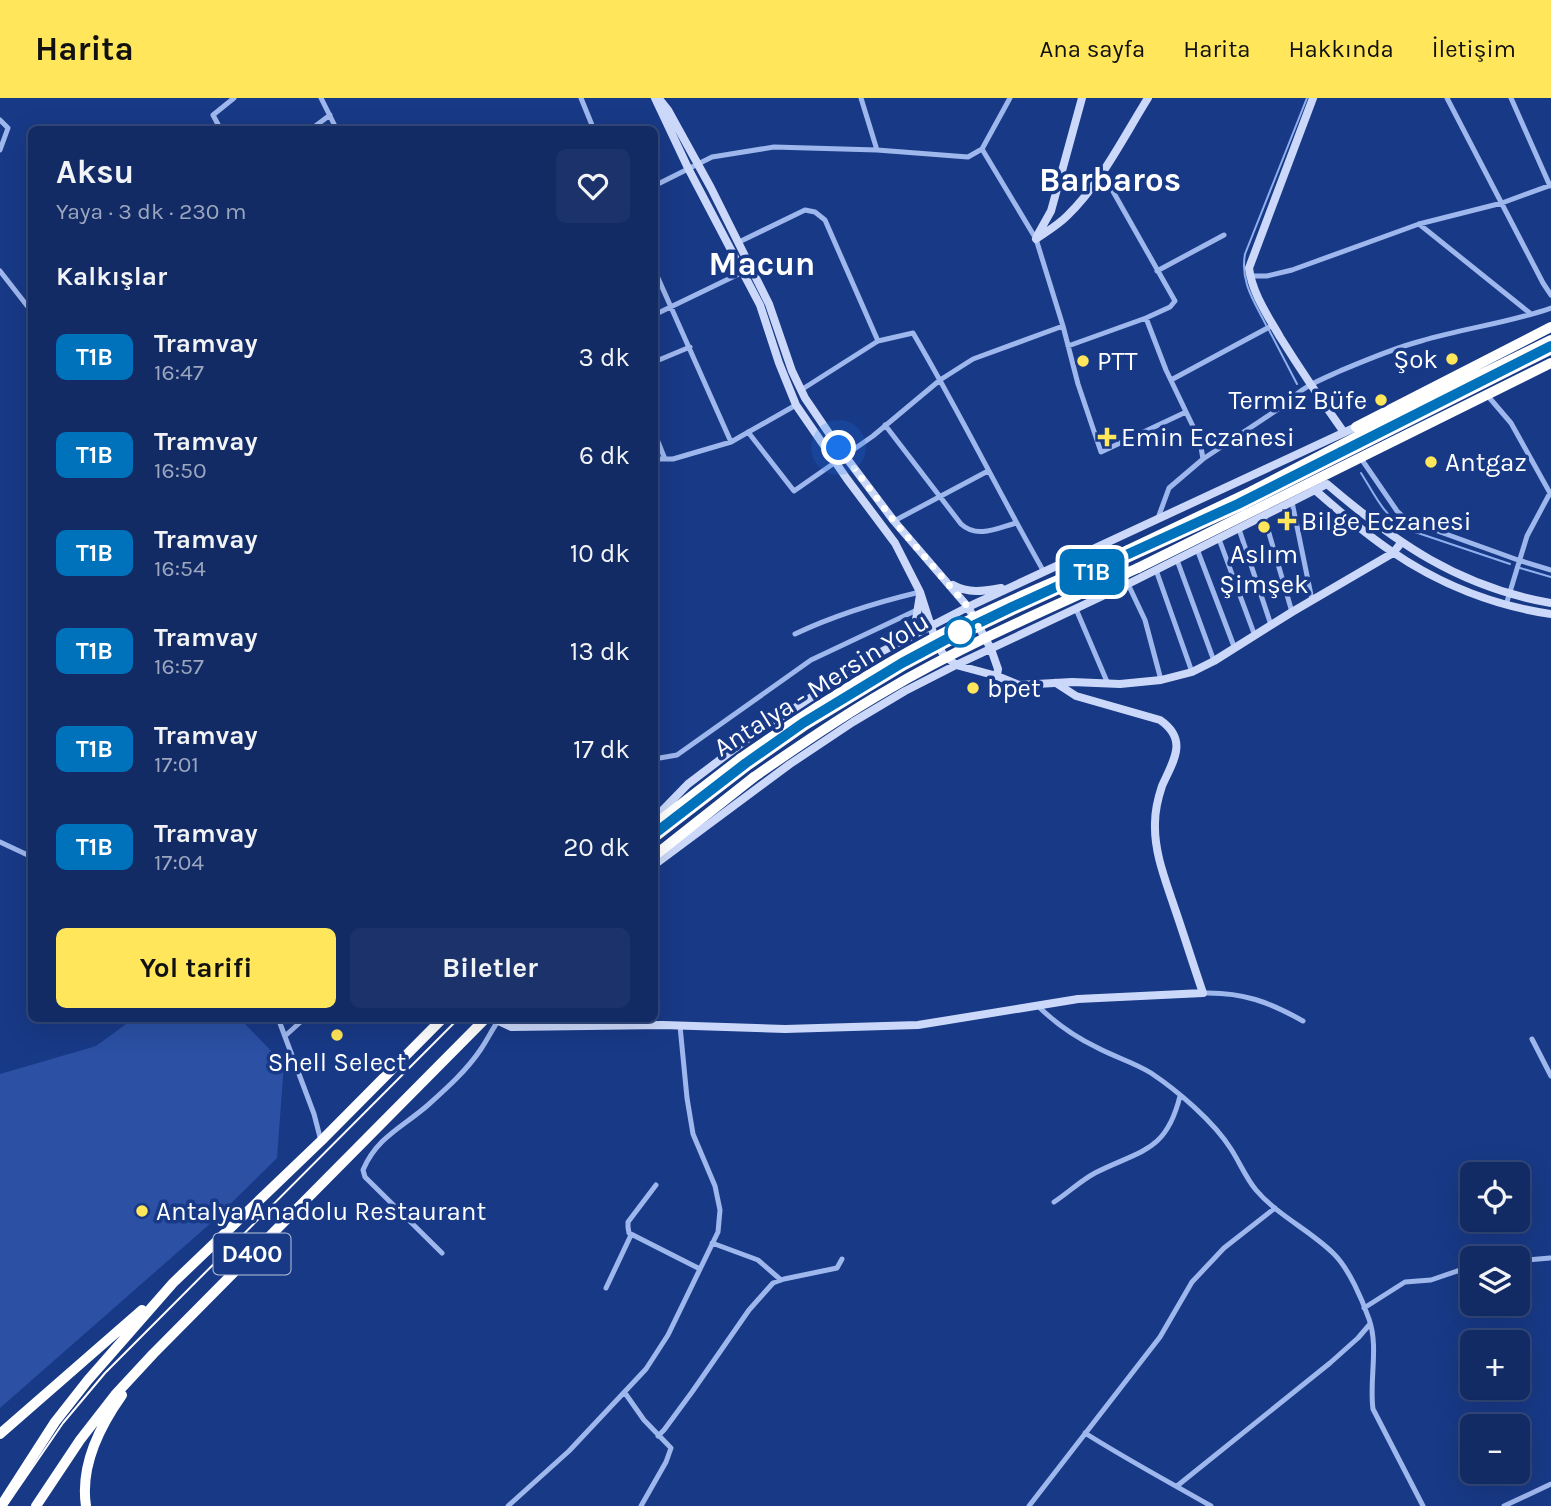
<!DOCTYPE html>
<html lang="tr">
<head>
<meta charset="utf-8">
<style>
	:root { --surface:#122b64; --page:#1b336a; --text:#f1f3f6; --muted:#9ca7bf; --line:#314778; --accent:#ffe65a }
	body { margin:0; font-family:Karla,sans-serif; background:var(--page); color:var(--text); height:100vh; display:flex; flex-direction:column; font-size:26px; white-space:nowrap }
	* { box-sizing:border-box; margin:0 }
	p { font-size:23px; color:var(--muted) }
	.icon { flex:none; width:38px; height:38px; fill:none; stroke:currentColor; stroke-width:2; stroke-linecap:round; stroke-linejoin:round }
	.map { position:relative; flex:1; overflow:hidden }
	.drawer { position:absolute; left:28px; top:28px; width:630px; height:896px; display:flex; flex-direction:column; background:var(--surface); border-radius:10px; box-shadow:0 7px 28px #0002,0 0 0 2px var(--line) }
	.drawer>* { flex:none }
	.badge { padding:0 14px; border-radius:10px; font-size:24px; line-height:46px }
	.fabs { position:absolute; left:1460px; top:1064px; display:grid; gap:14px }
	.fabs a { display:grid; place-items:center; width:70px; height:70px; border-radius:10px; background:var(--surface); box-shadow:0 7px 28px #0002,0 0 0 2px var(--line); font-size:35px }
	.you { position:absolute; width:35px; height:35px; margin:-18px; border:5px solid #fff; border-radius:50%; background:#1a73e8; box-shadow:0 0 0 10px #1a73e833 }
	.map>.badge { position:absolute; translate:-50% -50%; box-shadow:0 0 0 4px #fff }
	h2 { padding:0 28px; font-size:26px; line-height:63px }
	.round { display:grid; place-items:center; flex:none; width:74px; height:74px; border-radius:10px; background:var(--page) }
	.headline { display:flex; align-items:center; justify-content:space-between; height:119px; padding:0 28px }
	h1 { font-size:33px; font-weight:700; line-height:52px }
	.button { display:flex; gap:14px; margin-top:auto; padding:14px 28px }
	.button a { flex:1; height:80px; border-radius:10px; background:var(--accent); color:#111; font-size:28px; font-weight:700; line-height:80px; text-align:center }
	.button a+a { background:var(--page); color:var(--text) }
	ul { padding:0; list-style:none }
	li { display:flex; align-items:center; gap:21px; height:98px; padding:0 28px }
	li div { flex:1 }
	li b { display:block; font-size:26px }
	li em { font-style:normal }
	li .badge { min-width:77px; font-weight:700; text-align:center }
	header { display:flex; align-items:center; gap:42px; box-sizing:border-box; height:98px; padding:0 35px; background:var(--accent); color:#111 }
	header strong { font-size:33px }
	nav { display:flex; gap:38px; margin-inline-start:auto; font-size:24px }
	.map>svg:first-child { display:block }
</style>
</head>
<body>
<header>
<strong>Harita</strong>
<nav><a>Ana sayfa</a><a>Harita</a><a>Hakkında</a><a>İletişim</a></nav>
</header>
<div class="map">
<svg width="1551" height="1408" viewBox="0 0 1551 1408">
	<rect width="100%" height="100%" fill="#183986"/>
	<path fill="#2b50a4" d="M133,921H217L245,926L284,966L277,1060L212,1124L0,1310V976L96,948Z"/>
	<g fill="none" stroke-linecap="round" stroke-linejoin="round">
		<path stroke="#90afef" stroke-width="2" d="M1266,227C1254,203 1240,184 1245,156L1307,0
			M1269,232L1297,286
			M1361,375C1375,397 1383,417 1406,431L1510,466
			M1520,470L1551,479"/>
		<path stroke="#9eb7ed" stroke-width="5" d="M321,0L337,32
			M581,0L594,32
			M861,0L877,52
			M1010,0L982,51L1036,141L1063,228L1078,286L1101,354L1186,314
			M1447,0L1543,185L1551,197
			M1511,0L1550,88
			M0,22L8,30L0,52
			M221,32L213,17L234,0
			M310,32L330,17
			M1102,74L1175,203L1170,209L1146,220
			M654,88L712,59L774,49L877,52L968,59L982,51
			M1419,126L1531,216
			M739,144L805,112L815,114L825,122L878,243
			M654,171L731,344
			M0,173L32,214
			M1157,173L1224,137
			M1250,178H1267L1292,172L1419,126L1502,105L1551,87
			M654,217L743,174
			M1068,248L1146,220L1166,272L1200,343L1203,361
			M654,264L690,249
			M1171,282L1273,227
			M801,292L878,243L913,235C959,313 999,395 1044,474
			M1487,297L1511,325L1550,395L1527,438L1506,507
			M885,327L961,426C977,441 998,430 1016,425
			M654,334L665,361
			M748,334L794,393L873,338L940,282L973,261L1063,228
			M1360,359L1397,413L1407,422L1518,462L1551,472
			M654,361H673L731,344L796,307
			M1292,404L1312,502
			M1264,418L1292,514
			M1158,420L1169,390L1203,361L1286,306C1301,289 1320,282 1340,273C1366,262 1394,250 1421,243C1464,230 1509,225 1551,210
			M894,423L988,373
			M1239,431L1271,527
			M1219,441L1255,538
			M1197,451L1235,551
			M1177,462L1214,563
			M1156,472L1192,574
			M1128,486L1145,522L1161,582
			M1076,511L1108,586
			M795,536C835,517 878,504 920,494
			M654,661L677,657L811,562L919,511
			M0,744L32,759
			M1203,895C1243,894 1269,904 1303,923
			M1038,908C1056,926 1075,939 1098,950C1115,959 1135,965 1151,975C1178,993 1214,1024 1231,1051C1240,1065 1246,1080 1256,1092C1278,1118 1310,1132 1334,1156C1349,1171 1362,1201 1369,1221C1379,1249 1369,1282 1373,1311L1423,1408
			M278,920L314,1016L321,1043
			M285,938L305,920
			M1532,941L1551,978
			M656,1087L628,1124V1129L629,1135L700,1171
			M1054,1104C1068,1095 1080,1083 1095,1075C1140,1052 1166,1055 1180,998
			M712,1145L758,1162L781,1182
			M442,1155L365,1079L363,1072C377,1039 403,1029 428,1007C447,990 467,972 481,951C487,942 492,932 498,923
			M1517,1163L1550,1160
			M606,1190L631,1137
			M1364,1210L1405,1184L1431,1182L1472,1168
			M625,1295L644,1322L671,1350L666,1364L641,1408
			M1085,1335C1126,1361 1169,1384 1211,1408
			M658,1338L664,1332L692,1294L749,1212L773,1185L784,1181L837,1170L842,1161
			M1177,1388L1330,1265L1358,1240L1370,1226
			M508,1408L569,1353L646,1271L668,1237L718,1134L720,1112L715,1088L693,1036L687,1000L680,928
			M1029,1408L1160,1239L1192,1184L1224,1150L1275,1110
			M1504,1408L1551,1386"/>
		<path stroke="#cbd8f9" stroke-width="8" d="M655,0L688,70L760,207L779,265L796,307L847,381L895,445L920,494L936,544L943,556L956,567L997,578L1019,587L1072,584L1120,586L1161,582L1192,574L1214,563L1292,514L1393,455L1401,445
			M1313,0L1249,170C1252,195 1268,218 1280,239C1300,271 1321,302 1343,333
			M660,2L668,12L711,90L769,206L792,273L805,300L839,350L894,423L968,509L991,551L998,571L997,578
			M1037,138L1051,113L1082,0
			M1036,141C1046,134 1058,127 1067,118C1101,85 1123,40 1148,0
			M1315,392C1340,414 1364,435 1391,453C1439,486 1495,508 1551,516
			M953,487C969,496 984,493 1001,490
			M909,538L915,528L920,497
			M654,721L688,686L746,642L877,556L968,509L1356,329
			M654,767L790,666L853,624L905,593L956,567L1128,486L1327,386C1396,445 1459,489 1551,505
			M492,920L511,929L663,927L785,931L918,927L1078,901L1203,895C1193,866 1184,837 1174,808C1165,781 1154,754 1155,725C1155,712 1158,700 1162,688C1173,663 1189,642 1160,622L1076,598L1056,585"/>
		<path stroke="#fff" stroke-width="10" d="M1356,329L1551,229
			M1128,452L1250,394L1418,307L1551,242
			M1138,470L1551,265
			M654,727L741,660
			M654,758L754,679
			M0,1336L142,1212
			M1,1408L55,1324L88,1282L173,1185L321,1043L443,920
			M36,1408L80,1342L115,1297L153,1256L486,920
			M86,1408C80,1369 100,1328 122,1297"/>
		<path stroke="#fff" stroke-width="2" d="M654,736L746,665L803,625L902,565L1012,509L1084,478L1238,406L1551,248
			M6,1408L63,1325L105,1275L459,920"/>
		<path stroke="#fff" stroke-width="10" d="M741,660C809,613 878,568 951,531C1009,501 1069,478 1128,452
			M754,679C797,649 839,620 884,594C965,546 1052,509 1138,470"/>
	</g>
	<g fill="none" stroke-linecap="round" stroke-linejoin="round">
		<g stroke="#fff" stroke-width="16">
			<path id="line" d="M654,736L746,665L803,625L902,565L960,534L1012,509L1238,406L1551,248"/>
		</g>
		<use href="#line" stroke="#0072bc" stroke-width="10"/>
		<path stroke="#fff" stroke-width="7" stroke-dasharray="0 12.6" d="M839,350L894,423L968,509L979,530L960,534"/>
	</g>
	<g fill="#ffe65a" stroke="#183986" stroke-width="2.5">
		<circle cx="1452" cy="261" r="7"/>
		<circle cx="1083" cy="263" r="7"/>
		<circle cx="1381" cy="302" r="7"/>
		<path d="M1103.5 328.5h7v7h7v7h-7v7h-7v-7h-7v-7h7z"/>
		<circle cx="1431" cy="364" r="7"/>
		<path d="M1283.5 412.5h7v7h7v7h-7v7h-7v-7h-7v-7h7z"/>
		<circle cx="1264" cy="429" r="7"/>
		<circle cx="973" cy="590" r="7"/>
		<circle cx="337" cy="937" r="7"/>
		<circle cx="142" cy="1113" r="7"/>
	</g>
	<circle fill="#fff" stroke="#0072bc" stroke-width="3.5" cx="960" cy="534" r="14"/>
	<g text-anchor="middle" stroke-width="7" stroke-linejoin="round" paint-order="stroke">
		<rect fill="#183986" stroke="#bac4db" stroke-width="2" x="213.5" y="1135.5" width="77" height="41" rx="5"/>
		<g font-size="24" font-weight="bold" fill="#fff">
			<text x="252" y="1164">D400</text>
		</g>
		<g font-size="26" fill="#fff" stroke="#183986" text-anchor="start">
			<text x="1438" y="270" text-anchor="end">Şok</text>
			<text x="1097" y="272">PTT</text>
			<text x="1367" y="311" text-anchor="end">Termiz Büfe</text>
			<text x="1121" y="348">Emin Eczanesi</text>
			<text x="1445" y="373">Antgaz</text>
			<text x="1301" y="432">Bilge Eczanesi</text>
			<text x="1264" y="465" text-anchor="middle">Aslım<tspan x="1264" dy="30">Şimşek</tspan></text>
			<text x="987" y="599">bpet</text>
			<text x="337" y="973" text-anchor="middle">Shell Select</text>
			<text x="156" y="1122">Antalya Anadolu Restaurant</text>
		</g>
		<g font-size="26" fill="#fff" stroke="#183986">
			<text transform="translate(821 586) rotate(-32)" y="9">Antalya - Mersin Yolu</text>
		</g>
		<g font-size="33" font-weight="bold" fill="#fff" stroke="#183986">
			<text x="1110" y="93">Barbaros</text>
			<text x="762" y="177">Macun</text>
		</g>
	</g>
</svg>
<div class="fabs">
<a><svg class="icon" aria-label="locate" viewBox="0 0 24 24"><circle cx="12" cy="12" r="6"/><path d="M12 2v4M12 18v4M2 12h4M18 12h4"/></svg></a>
<a><svg class="icon" aria-label="layers" viewBox="0 0 24 24"><path d="M12 4l9 5-9 5-9-5zM3 14l9 5 9-5"/></svg></a>
<a>+</a>
<a>−</a>
</div>
<div class="you" style="left:839px;top:350px"></div>
<b class="badge" style="left:1092px;top:474px;background:#0072bc;color:#fff">T1B</b>
<section class="drawer">
<div class="headline"><div><h1>Aksu</h1><p>Yaya · 3 dk · 230 m</p></div><a class="round"><svg class="icon" aria-label="heart" viewBox="0 0 24 24"><path d="M12 20l-8-8c-3-5 5-10 8-4 3-6 11-1 8 4z"/></svg></a></div>
<h2>Kalkışlar</h2>
<ul>
<li><span class="badge" style="background:#0072bc;color:#fff">T1B</span><div><b>Tramvay</b><p>16:47</p></div><em>3 dk</em></li>
<li><span class="badge" style="background:#0072bc;color:#fff">T1B</span><div><b>Tramvay</b><p>16:50</p></div><em>6 dk</em></li>
<li><span class="badge" style="background:#0072bc;color:#fff">T1B</span><div><b>Tramvay</b><p>16:54</p></div><em>10 dk</em></li>
<li><span class="badge" style="background:#0072bc;color:#fff">T1B</span><div><b>Tramvay</b><p>16:57</p></div><em>13 dk</em></li>
<li><span class="badge" style="background:#0072bc;color:#fff">T1B</span><div><b>Tramvay</b><p>17:01</p></div><em>17 dk</em></li>
<li><span class="badge" style="background:#0072bc;color:#fff">T1B</span><div><b>Tramvay</b><p>17:04</p></div><em>20 dk</em></li>
</ul>
<div class="button"><a>Yol tarifi</a><a>Biletler</a></div>
</section>
</div>
</body>
</html>
